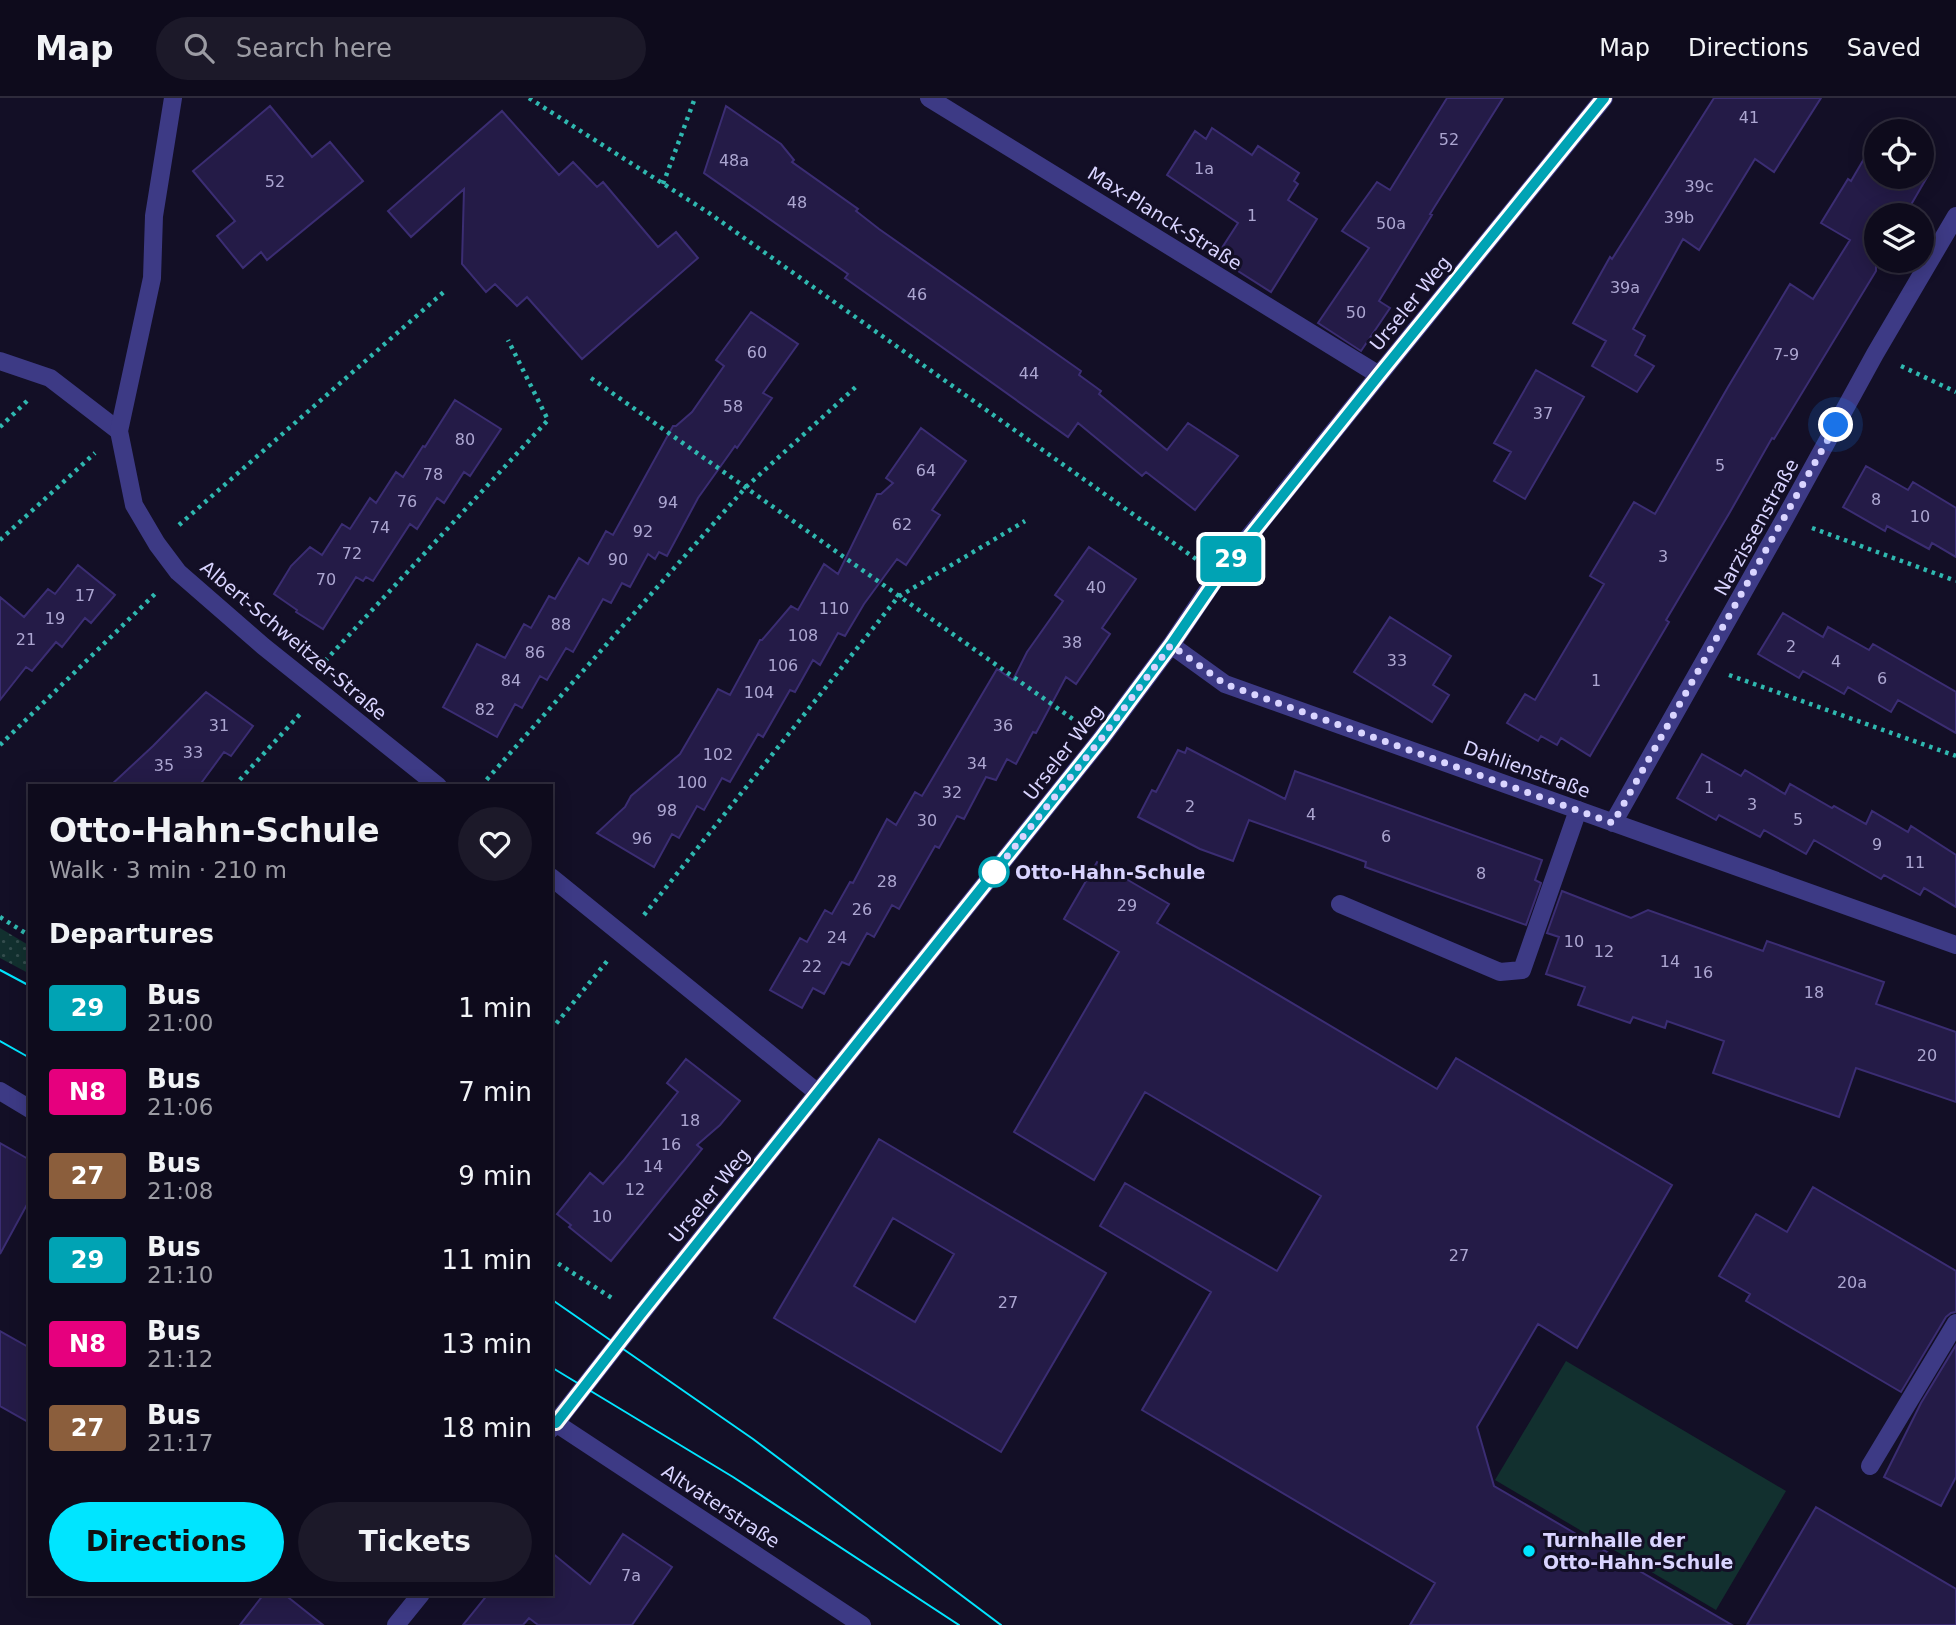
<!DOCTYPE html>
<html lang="en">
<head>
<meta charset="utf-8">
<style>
	:root { --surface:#0e0b1c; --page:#1c1929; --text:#f1f3f6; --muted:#9b9ba3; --line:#2e2b3b; --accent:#00e5ff }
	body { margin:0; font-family:"DejaVu Sans",sans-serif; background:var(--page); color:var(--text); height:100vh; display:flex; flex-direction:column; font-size:26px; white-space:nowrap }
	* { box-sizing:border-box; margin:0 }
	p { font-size:23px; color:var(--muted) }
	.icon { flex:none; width:38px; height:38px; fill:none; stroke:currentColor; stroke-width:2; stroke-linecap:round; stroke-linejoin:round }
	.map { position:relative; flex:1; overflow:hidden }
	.sheet { position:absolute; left:28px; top:686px; width:525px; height:812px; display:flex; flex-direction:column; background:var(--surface); border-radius:0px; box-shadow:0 4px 18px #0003,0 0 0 2px var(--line) }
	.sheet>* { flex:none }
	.badge { padding:0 14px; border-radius:5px; font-size:24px; line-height:46px }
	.tools { position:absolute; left:1864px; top:21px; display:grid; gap:14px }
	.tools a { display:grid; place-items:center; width:70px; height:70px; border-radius:50%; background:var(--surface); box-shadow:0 4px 18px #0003,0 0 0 2px var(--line); font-size:35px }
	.you { position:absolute; width:35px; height:35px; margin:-18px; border:5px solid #fff; border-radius:50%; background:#1a73e8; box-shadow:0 0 0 10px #1a73e833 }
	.map>.badge { position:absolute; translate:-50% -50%; box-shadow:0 0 0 4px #fff }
	h2 { padding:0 21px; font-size:26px; line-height:63px }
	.round { display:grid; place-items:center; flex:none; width:74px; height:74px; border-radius:37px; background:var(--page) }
	.overview { display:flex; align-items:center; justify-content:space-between; height:119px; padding:0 21px }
	h1 { font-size:33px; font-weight:800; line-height:52px }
	.action { display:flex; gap:14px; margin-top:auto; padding:14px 21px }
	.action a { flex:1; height:80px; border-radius:42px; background:var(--accent); color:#111; font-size:28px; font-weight:800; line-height:80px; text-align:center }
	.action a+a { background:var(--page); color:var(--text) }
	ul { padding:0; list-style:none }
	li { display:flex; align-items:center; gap:21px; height:84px; padding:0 21px }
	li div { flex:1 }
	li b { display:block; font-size:26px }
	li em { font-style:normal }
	li .badge { min-width:77px; font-weight:700; text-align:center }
	header { display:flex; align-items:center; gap:42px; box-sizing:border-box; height:98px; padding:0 35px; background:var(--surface); border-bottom:2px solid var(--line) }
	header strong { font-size:33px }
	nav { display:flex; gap:38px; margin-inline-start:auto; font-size:24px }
	.search { width:490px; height:63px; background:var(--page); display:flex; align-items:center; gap:18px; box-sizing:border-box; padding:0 24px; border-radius:38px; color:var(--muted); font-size:26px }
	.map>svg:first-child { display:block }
</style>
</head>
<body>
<header>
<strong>Map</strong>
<div class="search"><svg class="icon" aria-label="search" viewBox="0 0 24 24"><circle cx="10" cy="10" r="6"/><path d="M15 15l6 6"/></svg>Search here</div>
<nav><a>Map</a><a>Directions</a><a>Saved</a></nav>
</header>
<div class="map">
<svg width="1956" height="1527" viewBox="0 0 1956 1527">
	<defs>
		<pattern id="grass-dots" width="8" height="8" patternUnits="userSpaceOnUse" patternTransform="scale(1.75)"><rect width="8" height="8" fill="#12302f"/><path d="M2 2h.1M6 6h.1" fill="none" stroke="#344d4e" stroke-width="1.8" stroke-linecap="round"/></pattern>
	</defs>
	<rect width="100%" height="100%" fill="#130f26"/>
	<path fill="url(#grass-dots)" d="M0,830L30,848V876L0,860Z"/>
	<path fill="#12302f" d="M1566,1263L1786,1393L1716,1512L1495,1382Z"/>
	<path fill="#241b47" stroke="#3b2d73" stroke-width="2" fill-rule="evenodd" d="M1447,0H1503L1430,116L1432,117L1379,203L1390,210L1361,253L1318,225L1369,150L1342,133L1377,84L1390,92Z
		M1714,0H1821L1774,74L1755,61L1699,152L1683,141L1633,231L1645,238L1635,257L1654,268L1637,294L1592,268L1606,243L1573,225L1610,159L1612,161Z
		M270,8L312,59L330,44L363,83L267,162L261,154L243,170L217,138L235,123L193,73Z
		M726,8L781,46L794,62L792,64L858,111L856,113L879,131L1081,273L1079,277L1101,293L1099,296L1167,352L1188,325L1238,358L1195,412L1146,374L1142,378L1078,325L1068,339L845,180L848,176L704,75Z
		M502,13L559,77L573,64L597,89L603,84L658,149L676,134L698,160L582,261L527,199L517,208L495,186L486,194L462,166L464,91L411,139L388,113Z
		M1212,30L1252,57L1258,48L1299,75L1294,83L1298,86L1288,102L1317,121L1271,194L1216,159L1238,125L1167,77L1195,33L1206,41Z
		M1875,42L1876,79H1922V69L1930,74L1905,117H1876V173L1774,341L1772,340L1730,414L1666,522L1669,524L1590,658L1561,640L1557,647L1541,638L1538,643L1507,625L1525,596L1535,602L1604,486L1590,478L1634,404L1655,416L1728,289L1790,186L1813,201L1850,142L1821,125L1848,81L1851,83Z
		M751,214L798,246L763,295L772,300L737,350L735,348L698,400L667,458L659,454L655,461L648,456L630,489L622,485L611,505L603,501L573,554L566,550L547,582L540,578L522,610L515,606L497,639L443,609L477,546L505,560L524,526L531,530L549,498L555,501L579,460L588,466L606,433L613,437L673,328H676L692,314L724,268L716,262Z
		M1536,272L1584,299L1525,401L1494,383L1511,354L1494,345Z
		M455,302L501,331L470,378L464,374L444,405L437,400L417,431L410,426L373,483L366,479L363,483L356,479L323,531L296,514L297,512L274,496L291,468L310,449L322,457L342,426L350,431L370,400L376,405L396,374L403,379L423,348L425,349Z
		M921,330L966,363L932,412L940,417L906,467L897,461L864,506L845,538L838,535L820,567L813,562L795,594L790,592L763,639L758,636L730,684L722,680L704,712L697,708L679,740L672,736L654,769L597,735L625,709L631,698L680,656L718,591L730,597L760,542H762L791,508L798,512L824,466L838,476L877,396H881L893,385L886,380Z
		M1866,368L1908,392L1913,384L1956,410V459L1932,445L1929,451L1887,428L1885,433L1843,409Z
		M1089,449L1136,481L1102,530L1110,536L1076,586L1066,579L1036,635L1033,634L1016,666L1007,661L996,682L986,679L964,721L957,718L939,750L935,748L899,811L892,807L874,839L867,835L849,867L842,864L824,896L813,890L802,910L770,892L800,840L807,844L825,812L832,816L850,784L853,785L887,721L896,727L915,694L922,698L997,571L1013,582L1027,554L1063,503L1055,497Z
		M78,467L115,497L91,525L85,520L62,549L56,544L32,573L26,569L0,602V499L24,519L48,491L55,496Z
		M1783,515L1823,539L1828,529L1869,552L1873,546L1956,594V635L1898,602L1891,614L1848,589L1844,596L1803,573L1799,580L1758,556Z
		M1390,519L1451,558L1433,587L1449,597L1432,624L1354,574Z
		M206,594L253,628L231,658L224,654L199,688H110L153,648Z
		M1187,650L1285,701L1295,673L1542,762L1535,782L1541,785L1526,827L1365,769L1366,764L1249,722L1233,763L1200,751L1138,719L1152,692L1156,694L1178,652L1185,655Z
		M1702,656L1741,678L1745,672L1785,696L1790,686L1832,710L1834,708L1866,726L1872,713L1908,734L1911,728L1956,757V809L1924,790L1920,797L1884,777L1881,781L1814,742L1806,756L1764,732L1760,739L1719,717L1716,722L1677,700Z
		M1097,764L1169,806L1157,825L1437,991L1456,960L1672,1087L1577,1250L1538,1226L1477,1329L1494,1388L1732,1527H1410L1435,1485L1142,1312L1211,1194L1100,1128L1125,1085L1277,1173L1321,1098L1145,994L1094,1082L1014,1034L1119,854L1064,821Z
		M1562,793L1631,820L1648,812L1763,853L1767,843L1884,884L1876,906L1956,934V1004L1856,970L1839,1019L1713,975L1724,943L1667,923L1665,930L1633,919L1630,925L1578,907L1585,889L1546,876L1559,839L1547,835Z
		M686,961L740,1003L720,1027L697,1047L702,1051L611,1163L569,1129L571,1127L557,1116L590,1075L603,1086L623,1063L678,994L667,985Z
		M879,1041L1106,1175L1001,1354L774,1220ZM893,1120L954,1156L915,1224L854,1188Z
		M0,1045L30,1062V1101L0,1156Z
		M1813,1089L1956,1173V1214L1951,1215L1946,1219L1901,1294L1746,1203L1750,1196L1719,1178L1756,1116L1787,1134Z
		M0,1233L30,1250V1325L0,1308Z
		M1956,1247V1379L1941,1408L1884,1379L1921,1305Z
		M1816,1409L1956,1491V1527H1747Z
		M623,1436L672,1469L632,1527H538L529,1520L523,1527H463L488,1496H551V1454L590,1486Z
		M264,1496H284L323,1527H240Z"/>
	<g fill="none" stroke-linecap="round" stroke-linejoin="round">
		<path stroke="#2fb8b0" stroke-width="4.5" stroke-dasharray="3.5 5" stroke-linecap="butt" d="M529,0L709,115L1196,461
			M663,86L695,0
			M1901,268L1956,294
			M591,280L1077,624
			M0,329L27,303
			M179,427L446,192
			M1812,430L1956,483
			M0,442L95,355
			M325,563L548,322L508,242
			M1729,577L1956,658
			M0,647L157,494
			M234,688L302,614
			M481,688L746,389L859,286
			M644,817L898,499L1025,423
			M0,819L30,838
			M551,932L608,862
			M551,1161L615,1202"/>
		<path stroke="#3d3a85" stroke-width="18" d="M0,263L50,280L119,333
			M1340,806L1500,874L1522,872L1578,712
			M1870,1368L1956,1225"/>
		<path stroke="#3d3a85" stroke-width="18" d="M173,0L154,118L152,180L119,333L134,407L157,446L178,474L263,548L438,688
			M929,0L1379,277
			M1171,547L1225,586L1956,847
			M1613,725L1785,420L1875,256L1956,118
			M551,779L818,995
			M0,993L30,1011
			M551,1322L862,1527
			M551,1331L659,1193L1101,641L1171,547L1218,477L1379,277L1604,0
			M396,1527L421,1496"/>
		<path stroke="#00e5ff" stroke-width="2" d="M0,872L30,888
			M0,943L30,960
			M551,1201L753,1341L1001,1527
			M551,1269L733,1379L959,1527"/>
	</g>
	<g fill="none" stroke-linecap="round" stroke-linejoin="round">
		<g stroke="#fff" stroke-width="16">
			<path id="line" d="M551,1321L556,1325L640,1217L1101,641L1171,547L1219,477L1379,277L1604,0"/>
		</g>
		<use href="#line" stroke="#00a3b4" stroke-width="10"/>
		<path stroke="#d9d4ff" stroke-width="7" stroke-dasharray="0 12.6" d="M994,774L993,776L1101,641L1171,547L1225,586L1613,725L1836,327"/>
	</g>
	<circle fill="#fff" stroke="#00a3b4" stroke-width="3.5" cx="994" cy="774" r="14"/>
	<circle fill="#00e5ff" stroke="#130f26" stroke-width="2.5" cx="1529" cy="1453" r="7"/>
	<g text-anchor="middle" stroke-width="6" stroke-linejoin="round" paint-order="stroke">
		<g font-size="16" fill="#aca6d1">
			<text x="1749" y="25">41</text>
			<text x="1449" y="47">52</text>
			<text x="734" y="68">48a</text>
			<text x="1204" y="76">1a</text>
			<text x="275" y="89">52</text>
			<text x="1699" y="94">39c</text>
			<text x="797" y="110">48</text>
			<text x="1252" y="123">1</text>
			<text x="1679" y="125">39b</text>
			<text x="1391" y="131">50a</text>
			<text x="1625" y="195">39a</text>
			<text x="917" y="202">46</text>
			<text x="1356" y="220">50</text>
			<text x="757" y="260">60</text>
			<text x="1786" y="262">7-9</text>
			<text x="1029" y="281">44</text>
			<text x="733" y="314">58</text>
			<text x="1543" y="321">37</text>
			<text x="465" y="347">80</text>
			<text x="1720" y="373">5</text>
			<text x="926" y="378">64</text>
			<text x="433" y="382">78</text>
			<text x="1876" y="407">8</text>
			<text x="407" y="409">76</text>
			<text x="668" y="410">94</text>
			<text x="1920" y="424">10</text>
			<text x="902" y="432">62</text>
			<text x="380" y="435">74</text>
			<text x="643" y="439">92</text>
			<text x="352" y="461">72</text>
			<text x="1663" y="464">3</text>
			<text x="618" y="467">90</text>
			<text x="326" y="487">70</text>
			<text x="1096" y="495">40</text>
			<text x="85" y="503">17</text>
			<text x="834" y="516">110</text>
			<text x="55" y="526">19</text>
			<text x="561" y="532">88</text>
			<text x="803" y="543">108</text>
			<text x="26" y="547">21</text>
			<text x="1072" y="550">38</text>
			<text x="1791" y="554">2</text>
			<text x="535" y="560">86</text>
			<text x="1397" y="568">33</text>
			<text x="1836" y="569">4</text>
			<text x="783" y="573">106</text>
			<text x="1882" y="586">6</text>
			<text x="511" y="588">84</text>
			<text x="1596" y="588">1</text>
			<text x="759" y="600">104</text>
			<text x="485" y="617">82</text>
			<text x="219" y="633">31</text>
			<text x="1003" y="633">36</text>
			<text x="193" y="660">33</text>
			<text x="718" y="662">102</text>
			<text x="977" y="671">34</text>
			<text x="164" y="673">35</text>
			<text x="692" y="690">100</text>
			<text x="1709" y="695">1</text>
			<text x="952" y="700">32</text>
			<text x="1752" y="712">3</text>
			<text x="1190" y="714">2</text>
			<text x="667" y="718">98</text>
			<text x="1311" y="722">4</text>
			<text x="1798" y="727">5</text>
			<text x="927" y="728">30</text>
			<text x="1386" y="744">6</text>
			<text x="642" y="746">96</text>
			<text x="1877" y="752">9</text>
			<text x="1915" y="770">11</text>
			<text x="1481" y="781">8</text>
			<text x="887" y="789">28</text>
			<text x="1127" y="813">29</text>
			<text x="862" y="817">26</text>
			<text x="837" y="845">24</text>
			<text x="1574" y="849">10</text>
			<text x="1604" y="859">12</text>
			<text x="1670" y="869">14</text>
			<text x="812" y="874">22</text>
			<text x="1703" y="880">16</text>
			<text x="1814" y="900">18</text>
			<text x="1927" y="963">20</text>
			<text x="690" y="1028">18</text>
			<text x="671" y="1052">16</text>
			<text x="653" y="1074">14</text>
			<text x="635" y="1097">12</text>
			<text x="602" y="1124">10</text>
			<text x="1459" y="1163">27</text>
			<text x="1852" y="1190">20a</text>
			<text x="1008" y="1210">27</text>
			<text x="631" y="1483">7a</text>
		</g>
		<g font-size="19" fill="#d9d4ff" stroke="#130f26">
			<text transform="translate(1165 120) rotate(32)" y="7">Max-Planck-Straße</text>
			<text transform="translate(1410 205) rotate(-51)" y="7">Urseler Weg</text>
			<text transform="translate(1756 429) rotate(-61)" y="7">Narzissenstraße</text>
			<text transform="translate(294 542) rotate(40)" y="7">Albert-Schweitzer-Straße</text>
			<text transform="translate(1063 654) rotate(-52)" y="7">Urseler Weg</text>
			<text transform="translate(1527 671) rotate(20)" y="7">Dahlienstraße</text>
			<text transform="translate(709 1097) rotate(-51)" y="7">Urseler Weg</text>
			<text transform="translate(721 1408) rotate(33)" y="7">Altvaterstraße</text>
		</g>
		<g font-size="19" font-weight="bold" fill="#d9d4ff" stroke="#130f26" text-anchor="start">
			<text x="1015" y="781">Otto-Hahn-Schule</text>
		</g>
		<g font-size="19" font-weight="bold" fill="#d9d4ff" stroke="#130f26" text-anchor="start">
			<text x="1543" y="1449">Turnhalle der<tspan x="1543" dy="22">Otto-Hahn-Schule</tspan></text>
		</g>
	</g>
</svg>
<div class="tools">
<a><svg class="icon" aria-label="locate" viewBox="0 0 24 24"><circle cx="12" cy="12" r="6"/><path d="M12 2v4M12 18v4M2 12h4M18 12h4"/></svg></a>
<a><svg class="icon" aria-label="layers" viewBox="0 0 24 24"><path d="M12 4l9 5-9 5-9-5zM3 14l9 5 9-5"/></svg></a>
</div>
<div class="you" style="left:1836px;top:327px"></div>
<b class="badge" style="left:1231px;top:461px;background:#00a3b4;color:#fff">29</b>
<section class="sheet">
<div class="overview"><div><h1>Otto-Hahn-Schule</h1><p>Walk · 3 min · 210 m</p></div><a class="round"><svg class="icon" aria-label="heart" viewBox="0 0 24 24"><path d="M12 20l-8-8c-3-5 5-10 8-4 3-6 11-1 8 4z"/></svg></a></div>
<h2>Departures</h2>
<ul>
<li><span class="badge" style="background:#00a3b4;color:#fff">29</span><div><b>Bus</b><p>21:00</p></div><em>1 min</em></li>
<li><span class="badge" style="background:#e6007e;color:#fff">N8</span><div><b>Bus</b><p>21:06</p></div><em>7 min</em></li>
<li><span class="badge" style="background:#8b5e3c;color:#fff">27</span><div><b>Bus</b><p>21:08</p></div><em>9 min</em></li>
<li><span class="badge" style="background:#00a3b4;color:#fff">29</span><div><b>Bus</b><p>21:10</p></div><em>11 min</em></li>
<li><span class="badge" style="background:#e6007e;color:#fff">N8</span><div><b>Bus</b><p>21:12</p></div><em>13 min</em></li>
<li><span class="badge" style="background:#8b5e3c;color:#fff">27</span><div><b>Bus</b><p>21:17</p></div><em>18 min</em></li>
</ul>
<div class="action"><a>Directions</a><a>Tickets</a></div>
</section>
</div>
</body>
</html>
